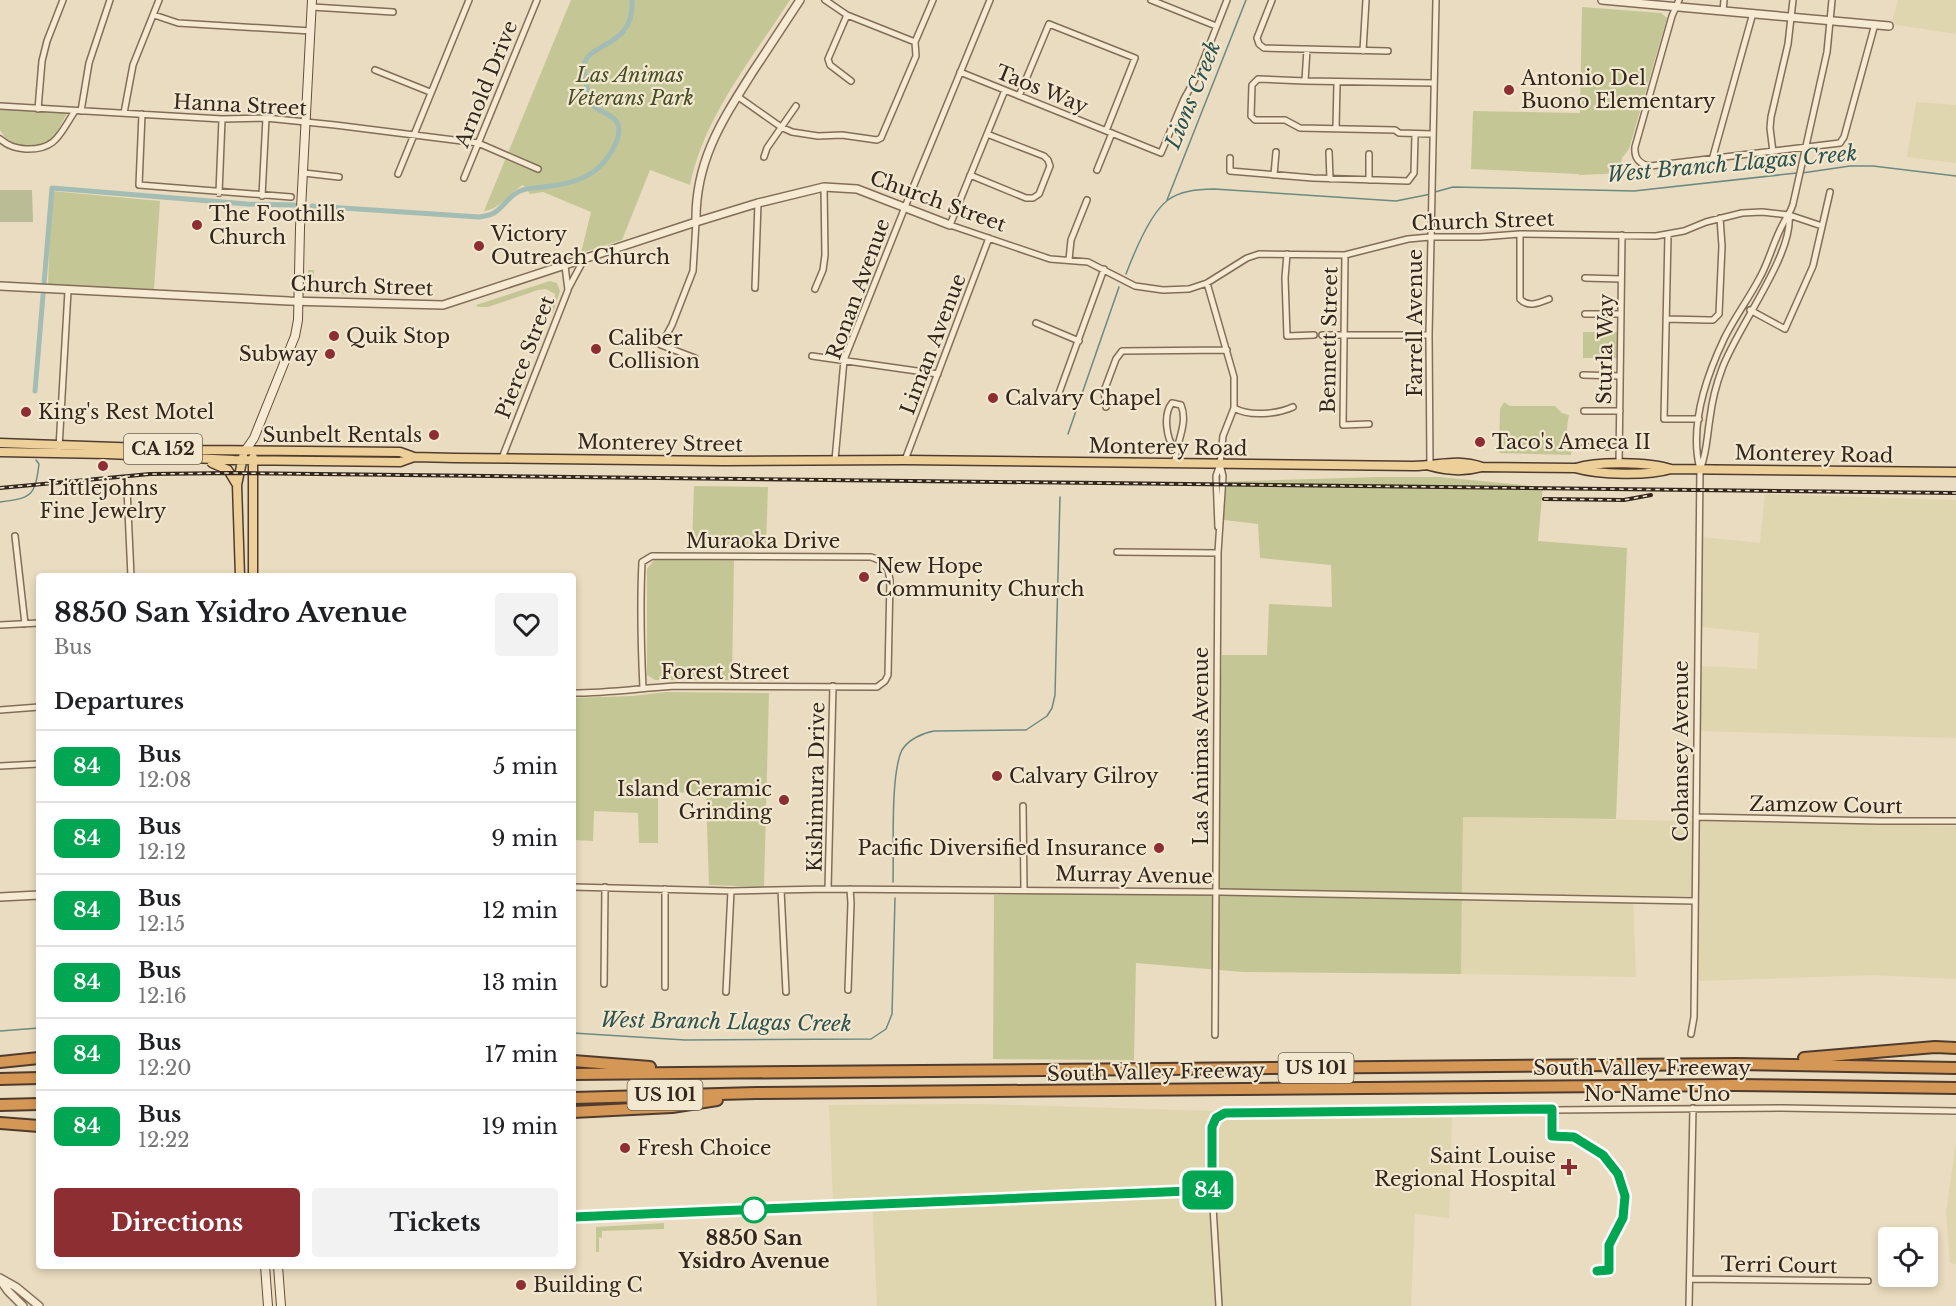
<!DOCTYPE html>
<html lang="en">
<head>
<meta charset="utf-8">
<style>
	:root { --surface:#fff; --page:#f2f2f2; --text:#202124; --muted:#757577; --line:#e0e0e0; --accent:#8d2e32 }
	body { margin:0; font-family:"Libre Baskerville",serif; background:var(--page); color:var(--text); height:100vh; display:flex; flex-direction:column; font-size:22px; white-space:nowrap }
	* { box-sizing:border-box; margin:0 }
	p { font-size:20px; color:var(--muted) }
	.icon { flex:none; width:33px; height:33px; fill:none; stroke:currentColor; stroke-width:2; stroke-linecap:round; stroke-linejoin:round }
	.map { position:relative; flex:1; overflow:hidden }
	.details { position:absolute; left:36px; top:573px; width:540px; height:696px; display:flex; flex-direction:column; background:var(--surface); border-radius:6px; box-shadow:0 3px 9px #0003 }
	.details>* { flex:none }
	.badge { padding:0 12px; border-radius:9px; font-size:21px; line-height:39px }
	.tools { position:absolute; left:1878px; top:1227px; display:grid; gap:12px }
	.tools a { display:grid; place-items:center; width:60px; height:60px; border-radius:6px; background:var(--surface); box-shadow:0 3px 9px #0003; font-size:30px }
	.map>.badge { position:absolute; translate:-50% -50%; box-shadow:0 0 0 3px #fff }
	h2 { padding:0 18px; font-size:22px; line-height:54px }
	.round { display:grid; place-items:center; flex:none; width:63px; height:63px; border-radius:6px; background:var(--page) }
	.head { display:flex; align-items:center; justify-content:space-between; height:102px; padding:0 18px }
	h1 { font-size:28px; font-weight:700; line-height:45px }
	.button { display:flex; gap:12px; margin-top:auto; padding:12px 18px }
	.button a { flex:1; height:69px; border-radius:6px; background:var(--accent); color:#fff; font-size:24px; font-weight:700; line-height:69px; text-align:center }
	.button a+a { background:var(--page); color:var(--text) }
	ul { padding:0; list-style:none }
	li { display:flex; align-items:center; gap:18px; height:72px; padding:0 18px; border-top:2px solid var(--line) }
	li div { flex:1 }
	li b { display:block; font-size:22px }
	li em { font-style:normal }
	li .badge { min-width:66px; font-weight:700; text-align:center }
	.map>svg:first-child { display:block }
</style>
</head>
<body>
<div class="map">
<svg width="1956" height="1306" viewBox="0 0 1956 1306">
	<rect width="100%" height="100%" fill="#eadcc0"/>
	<path fill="#dfd5ae" d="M1898,0H1956V34L1891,24Z
		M1916,102L1956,105V163L1907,157Z
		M1765,494L1956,500V738L1699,731L1702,666L1757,669L1759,633L1702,627L1701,537L1760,543Z
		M1463,817L1956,826V979L1873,975L1699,981L1698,896H1633L1636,977L1461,974Z
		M978,1104L1452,1118L1449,1218L1415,1214L1411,1306H877L872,1199L833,1200L829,1105Z
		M1956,1143V1264L1950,1263L1946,1212Z"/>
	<path fill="#c4c795" d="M571,0H790C752,59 704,116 690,185L650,170L622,240L581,253L591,212L543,192L530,194L523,185C508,194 501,209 484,211Z
		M1582,7L1661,13L1667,18L1629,149L1622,158L1621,165L1629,173L1579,175V174L1471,169L1473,111L1580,113Z
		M0,108L67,113L53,140L29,147L8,142L0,130Z
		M51,191L160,201L154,289L48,286Z
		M308,270H314V282L319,283V288L353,290V295L315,292L308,285Z
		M550,281L557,283L560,291L553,313L549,312L548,309L552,308L555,294L546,289L538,290L488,307H478L476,305Z
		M1583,332H1617V358H1583Z
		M1504,402L1510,406H1555L1562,413L1569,415C1568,421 1566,429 1568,436C1570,443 1573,447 1571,455L1499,453L1500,409Z
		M1378,477H1439L1543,487L1538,541L1627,548L1616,819L1463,817L1461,974L1243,972L1136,963L1134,1060L993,1059L994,895L1129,892L1213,894L1222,655H1267L1269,604L1332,607L1331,565L1260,558L1258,524L1215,519V482Z
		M694,486L768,487L766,547L692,546Z
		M661,558L734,560L732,680H655L647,675V569L654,560Z
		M666,692L769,693L764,887L709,885L706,794L658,791V843H639L638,813L594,811L593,841L573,840V698L633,696Z
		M664,1223V1229L602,1231V1238L599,1237V1252H596V1227Z"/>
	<path fill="#b9bc94" d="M0,190H32L33,222H0Z"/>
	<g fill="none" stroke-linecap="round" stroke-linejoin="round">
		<path stroke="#6b8a81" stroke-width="1.5" d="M1802,173L1850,166H1873L1956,176
			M1435,192L1453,187L1634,191L1797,173
			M1167,200L1246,0
			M1126,274C1134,253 1150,213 1168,200C1180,191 1199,189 1214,189L1396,201L1431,194
			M1068,434L1119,287
			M0,502C32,498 35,496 39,464L36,460
			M893,882C894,852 890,774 902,750C908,740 922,733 934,731L1026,730L1047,716L1052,708L1055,695L1060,497
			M0,1031L39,1028
			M573,1033L685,1040L871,1039L886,1029L892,1014L895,898"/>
		<path stroke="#a3bdb4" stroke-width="5" d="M312,206L479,217C483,216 488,216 492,214C503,209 508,196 520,191C528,188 534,188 542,187C574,184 599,177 614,147C618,139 622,129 616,121C611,114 599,112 593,105C589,100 583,72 584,65C588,42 635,48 632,0
			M35,391L52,188L247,204L295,205"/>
		<g stroke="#826d59" stroke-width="8">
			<path id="minor" d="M825,0L847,15L915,42
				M1151,0L1216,26
				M1272,0L1257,38L1259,44L1264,48L1388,51
				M1679,0L1672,16L1635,147C1634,158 1639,164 1650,166L1840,143L1844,137L1875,24
				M312,7L393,12
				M1723,11L1724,0
				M154,15L178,23L311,31
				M847,15L828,59L830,65L851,81
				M1307,49L1305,81L1434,83
				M1363,51L1366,0
				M375,70L430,92
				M960,72L1161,153L1184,99L1198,74L1227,0
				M1305,81L1258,79L1252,85L1251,116L1255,120H1285L1300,128L1395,130L1399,133L1433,134
				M1005,90L950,225L1050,259L1088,262L1135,286L1163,290L1189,289L1207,283L1247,258L1259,254L1345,255L1408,239L1430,237H1480L1520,234L1656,236L1684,231L1706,222L1742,213L1762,212L1789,215L1822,226
				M737,96L781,127L792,132L818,136L842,135L877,140L881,138L916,56L915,42L933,0
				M1019,96L1049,24L1135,58L1106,131
				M0,106L222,119L266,118L335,125L478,143L538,169
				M38,109L42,61L47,41L63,0
				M81,111L89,63L110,0
				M124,113L133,65L159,0
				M142,114L139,185L291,197
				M1336,128L1337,83
				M0,139C8,146 15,148 26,149C57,150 60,133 75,111
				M1329,152L1330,179
				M1773,152L1770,128L1771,117L1788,44L1793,0
				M764,157L767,148L796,106
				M1230,158V171L1313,178L1408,181L1414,173L1415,135
				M1712,160L1753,13
				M1097,170L1112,133
				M304,173L339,177
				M398,174L469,0
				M970,175L1026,198H1033L1039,194L1050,166L1048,160L1044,156L987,134
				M1274,175L1276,152
				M464,178L537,0
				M1369,180V154
				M219,193L222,119
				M262,196L266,118
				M1520,234V299C1528,308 1539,303 1549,299
				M1668,235L1664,419H1699
				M1287,254L1285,278L1287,336L1314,335
				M1345,255L1343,425L1369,424
				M1069,260L1071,240L1087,200
				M1585,278L1621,279
				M1207,283L1234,377V408L1223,436L1220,464L1216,476L1218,527
				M755,288L758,203
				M568,289L584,259
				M815,289L823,270L825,255L824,187
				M1750,310L1785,329L1813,266L1830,192
				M1585,314H1621
				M1666,319L1708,320H1713L1719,314L1722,246L1720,218
				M1036,323L1079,341
				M1322,335H1429
				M812,356L938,374
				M695,358L661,345L672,325L693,271L696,222
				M1583,375L1620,376
				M1059,393L1104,269
				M1106,407L1104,391L1116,359L1122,351L1227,350
				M1234,408C1250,417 1277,414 1293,407
				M1584,411H1620
				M1584,447H1619
				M59,448L68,291
				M502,458L568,290L565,266
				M835,460L844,360L905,207L990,0
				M905,460L989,238
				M1175,463C1175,444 1189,424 1181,405L1172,403C1163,414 1166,439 1175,449
				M1619,464L1622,235
				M1430,466L1429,335L1436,0
				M1701,467C1707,451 1707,436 1710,418C1712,401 1716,385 1722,369C1736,329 1794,254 1789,215
				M127,489L131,576
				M15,536L25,624
				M1117,552L1218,553
				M0,625L39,623
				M573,693C608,693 641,688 676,686L877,687L885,681L888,675L890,580C888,567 884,561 871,557L652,556L642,562C640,604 641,646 643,688
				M0,710L39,707
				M0,766L39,764
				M1023,806L1024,890
				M1696,817L1879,821H1956
				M573,887L731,891L828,889L1221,892L1695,901
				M828,889L833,686
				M781,890L786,992
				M604,984L605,887
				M665,987V889
				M848,990L851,903L850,889
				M726,992L731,891
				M1691,1034L1694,1017L1700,469C1689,427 1706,377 1724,339C1734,318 1748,300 1759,279C1769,262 1773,242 1783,224C1786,217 1791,212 1793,204L1827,52L1832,0
				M1215,1035L1218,553L1223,476L1220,464
				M573,1217L1212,1190
				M1690,1279L1868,1281
				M1219,1306L1212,1190V1132L1216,1118L1225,1113L1782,1108L1956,1111
				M1689,1306L1693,1108"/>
		</g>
		<g stroke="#826d59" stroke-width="10">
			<path id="tertiary" d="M1602,0L1889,26
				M696,222C695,162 721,122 752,73C768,49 784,24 800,0
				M0,286L289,301L443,305L696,222L758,203L824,187L857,189L950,225
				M0,897L39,895
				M0,1278L16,1287L39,1306
				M1,1281L8,1291L23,1306"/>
		</g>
		<g stroke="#644e3d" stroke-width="10">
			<path id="secondary" d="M245,451L254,438L295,336L298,320L300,228L312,0
				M265,1266L268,1306
				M278,1266L281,1306"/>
		</g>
		<g stroke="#503c2e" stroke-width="11">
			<path id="primary" d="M0,443L202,450L400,452L414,457L455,458L723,461L905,460L1413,466C1439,466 1456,458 1482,467L1575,468C1599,475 1648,476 1671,469
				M0,452L108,454L234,460L400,462L414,457
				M253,458V576
				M212,463L228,470L237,485
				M1430,466C1448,471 1464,472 1482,467
				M1576,468C1598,461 1649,462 1671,469L1956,472
				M240,576L237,485L243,457"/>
		</g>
		<g stroke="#503c2e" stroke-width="14">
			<path id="motorway" d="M1804,1058L1935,1047L1956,1048
				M573,1061L650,1067
				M0,1062L39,1058
				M573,1074L1736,1064L1956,1068
				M0,1079L39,1078
				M573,1098L756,1093L1735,1085L1956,1088
				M0,1105L39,1104
				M573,1112L672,1107L717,1100
				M0,1123L39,1126"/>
		</g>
		<use href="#minor" stroke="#f6ead2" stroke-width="5"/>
		<use href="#tertiary" stroke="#f6ead2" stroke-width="7"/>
		<use href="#secondary" stroke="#f6ead2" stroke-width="8"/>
		<use href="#primary" stroke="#eccf99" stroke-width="8"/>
		<use href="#motorway" stroke="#d59755" stroke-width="10"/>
		<g stroke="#33261d" stroke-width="4">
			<path id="rail" d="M0,488L150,474L230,473L1956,493
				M1544,499L1624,500L1651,495"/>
		</g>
		<use href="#rail" stroke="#f2e7cf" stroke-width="1.5" stroke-dasharray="4.5" stroke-linecap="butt"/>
	</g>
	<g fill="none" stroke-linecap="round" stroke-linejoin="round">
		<g stroke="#fff" stroke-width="14">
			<path id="line" d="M573,1217L1212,1190V1127L1216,1118L1225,1113L1552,1109V1136L1574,1137L1603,1155L1618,1174L1625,1196L1623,1218L1609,1245V1270L1597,1271"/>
		</g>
		<use href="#line" stroke="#00a651" stroke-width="9"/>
	</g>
	<g fill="#8d2e32" stroke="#f2e7cf" stroke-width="2">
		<circle cx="1509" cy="90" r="6"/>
		<circle cx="197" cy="225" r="6"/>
		<circle cx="479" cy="246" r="6"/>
		<circle cx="334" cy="336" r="6"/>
		<circle cx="596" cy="349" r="6"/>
		<circle cx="330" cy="354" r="6"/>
		<circle cx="993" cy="398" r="6"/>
		<circle cx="26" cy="412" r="6"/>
		<circle cx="434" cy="435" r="6"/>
		<circle cx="1480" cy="442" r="6"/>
		<circle cx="103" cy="466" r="6"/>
		<circle cx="864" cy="577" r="6"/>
		<circle cx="997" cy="776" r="6"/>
		<circle cx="784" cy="800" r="6"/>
		<circle cx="1159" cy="848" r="6"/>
		<circle cx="625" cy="1148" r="6"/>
		<path d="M1566 1158h6v6h6v6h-6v6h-6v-6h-6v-6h6z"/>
		<circle cx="521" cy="1285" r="6"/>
	</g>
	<circle fill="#fff" stroke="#00a651" stroke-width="3" cx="754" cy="1210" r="12"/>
	<g text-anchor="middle" stroke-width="4.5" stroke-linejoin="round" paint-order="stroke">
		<g fill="#f2e7cf" stroke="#6c6052" stroke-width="1.5">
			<rect x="124" y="434" width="78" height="30" rx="4.5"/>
			<rect x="1278.5" y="1053" width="75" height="30" rx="4.5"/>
			<rect x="627.5" y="1080" width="75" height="30" rx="4.5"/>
		</g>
		<g font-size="18" font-weight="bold" fill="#33261d">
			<text x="163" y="455">CA 152</text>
			<text x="1316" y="1074">US 101</text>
			<text x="665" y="1101">US 101</text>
		</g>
		<g font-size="20" font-style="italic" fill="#454e25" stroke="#f2e7cf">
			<text x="630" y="82">Las Animas<tspan x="630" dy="23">Veterans Park</tspan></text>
		</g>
		<g font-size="20" fill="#33261d" stroke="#f2e7cf" text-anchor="start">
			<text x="1521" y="85">Antonio Del<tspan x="1521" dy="23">Buono Elementary</tspan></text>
			<text x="209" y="221">The Foothills<tspan x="209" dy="23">Church</tspan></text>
			<text x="491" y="241">Victory<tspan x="491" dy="23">Outreach Church</tspan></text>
			<text x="346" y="343">Quik Stop</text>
			<text x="608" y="345">Caliber<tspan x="608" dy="23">Collision</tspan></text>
			<text x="318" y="361" text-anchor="end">Subway</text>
			<text x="1005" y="405">Calvary Chapel</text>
			<text x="38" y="419">King's Rest Motel</text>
			<text x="422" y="442" text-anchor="end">Sunbelt Rentals</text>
			<text x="1492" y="449">Taco's Ameca II</text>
			<text x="103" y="495" text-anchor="middle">Littlejohns<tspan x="103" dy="23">Fine Jewelry</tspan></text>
			<text x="876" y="573">New Hope<tspan x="876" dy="23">Community Church</tspan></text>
			<text x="1009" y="783">Calvary Gilroy</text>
			<text x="772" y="796" text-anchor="end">Island Ceramic<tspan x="772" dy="23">Grinding</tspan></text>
			<text x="1147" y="855" text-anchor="end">Pacific Diversified Insurance</text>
			<text x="637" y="1155">Fresh Choice</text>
			<text x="1556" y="1163" text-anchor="end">Saint Louise<tspan x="1556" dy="23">Regional Hospital</tspan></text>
			<text x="533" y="1292">Building C</text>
		</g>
		<g font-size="20" fill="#33261d" stroke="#f2e7cf">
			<text transform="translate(486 84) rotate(-68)" y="7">Arnold Drive</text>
			<text transform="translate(1042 89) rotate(22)" y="7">Taos Way</text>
			<text transform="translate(240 105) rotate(3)" y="7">Hanna Street</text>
			<text transform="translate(938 201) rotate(20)" y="7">Church Street</text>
			<text transform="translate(1483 221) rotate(-2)" y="7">Church Street</text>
			<text transform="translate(362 286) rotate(2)" y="7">Church Street</text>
			<text transform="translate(858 289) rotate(-70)" y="7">Ronan Avenue</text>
			<text transform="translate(1415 323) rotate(-90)" y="7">Farrell Avenue</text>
			<text transform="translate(1329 340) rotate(-89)" y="7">Bennett Street</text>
			<text transform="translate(933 344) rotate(-69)" y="7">Liman Avenue</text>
			<text transform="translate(1605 349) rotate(-89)" y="7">Sturla Way</text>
			<text transform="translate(525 357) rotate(-69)" y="7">Pierce Street</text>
			<text transform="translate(660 443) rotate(1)" y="7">Monterey Street</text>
			<text transform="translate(1168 447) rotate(1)" y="7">Monterey Road</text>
			<text transform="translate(1814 454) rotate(1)" y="7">Monterey Road</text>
			<text x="763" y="548">Muraoka Drive</text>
			<text x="725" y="679">Forest Street</text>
			<text transform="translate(1201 746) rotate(-90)" y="7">Las Animas Avenue</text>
			<text transform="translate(1681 751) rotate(-90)" y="7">Cohansey Avenue</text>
			<text transform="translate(816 787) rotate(-89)" y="7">Kishimura Drive</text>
			<text transform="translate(1826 805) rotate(1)" y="7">Zamzow Court</text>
			<text transform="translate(1134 875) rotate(1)" y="7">Murray Avenue</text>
			<text x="1642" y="1075">South Valley Freeway</text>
			<text transform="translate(1156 1072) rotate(-1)" y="7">South Valley Freeway</text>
			<text x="1657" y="1101">No Name Uno</text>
			<text transform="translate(1779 1265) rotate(1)" y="7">Terri Court</text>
		</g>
		<g font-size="20" font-weight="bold" fill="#33261d" stroke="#f2e7cf">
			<text x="754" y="1245">8850 San<tspan x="754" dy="23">Ysidro Avenue</tspan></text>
		</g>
		<g font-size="21" font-style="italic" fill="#2d514d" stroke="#f2e7cf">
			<text transform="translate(1193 95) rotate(-68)" y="7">Lions Creek</text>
			<text transform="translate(1732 164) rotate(-5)" y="7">West Branch Llagas Creek</text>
			<text transform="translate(726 1022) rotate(1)" y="7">West Branch Llagas Creek</text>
		</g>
	</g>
</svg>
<div class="tools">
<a><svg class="icon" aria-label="locate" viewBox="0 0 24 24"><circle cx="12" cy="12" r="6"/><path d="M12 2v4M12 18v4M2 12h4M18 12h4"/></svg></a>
</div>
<b class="badge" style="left:1208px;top:1190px;background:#00a651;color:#fff">84</b>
<section class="details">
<div class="head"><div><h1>8850 San Ysidro Avenue</h1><p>Bus</p></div><a class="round"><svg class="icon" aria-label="heart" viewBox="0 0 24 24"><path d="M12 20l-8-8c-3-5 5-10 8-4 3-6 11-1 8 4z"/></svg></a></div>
<h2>Departures</h2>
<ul>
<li><span class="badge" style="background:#00a651;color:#fff">84</span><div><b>Bus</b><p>12:08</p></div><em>5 min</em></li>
<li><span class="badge" style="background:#00a651;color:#fff">84</span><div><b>Bus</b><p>12:12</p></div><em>9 min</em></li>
<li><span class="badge" style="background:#00a651;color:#fff">84</span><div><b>Bus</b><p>12:15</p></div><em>12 min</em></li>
<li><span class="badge" style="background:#00a651;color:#fff">84</span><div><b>Bus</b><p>12:16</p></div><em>13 min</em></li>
<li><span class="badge" style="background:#00a651;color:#fff">84</span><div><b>Bus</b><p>12:20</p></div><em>17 min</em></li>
<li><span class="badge" style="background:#00a651;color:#fff">84</span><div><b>Bus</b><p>12:22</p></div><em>19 min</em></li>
</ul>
<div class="button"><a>Directions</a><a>Tickets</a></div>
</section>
</div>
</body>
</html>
